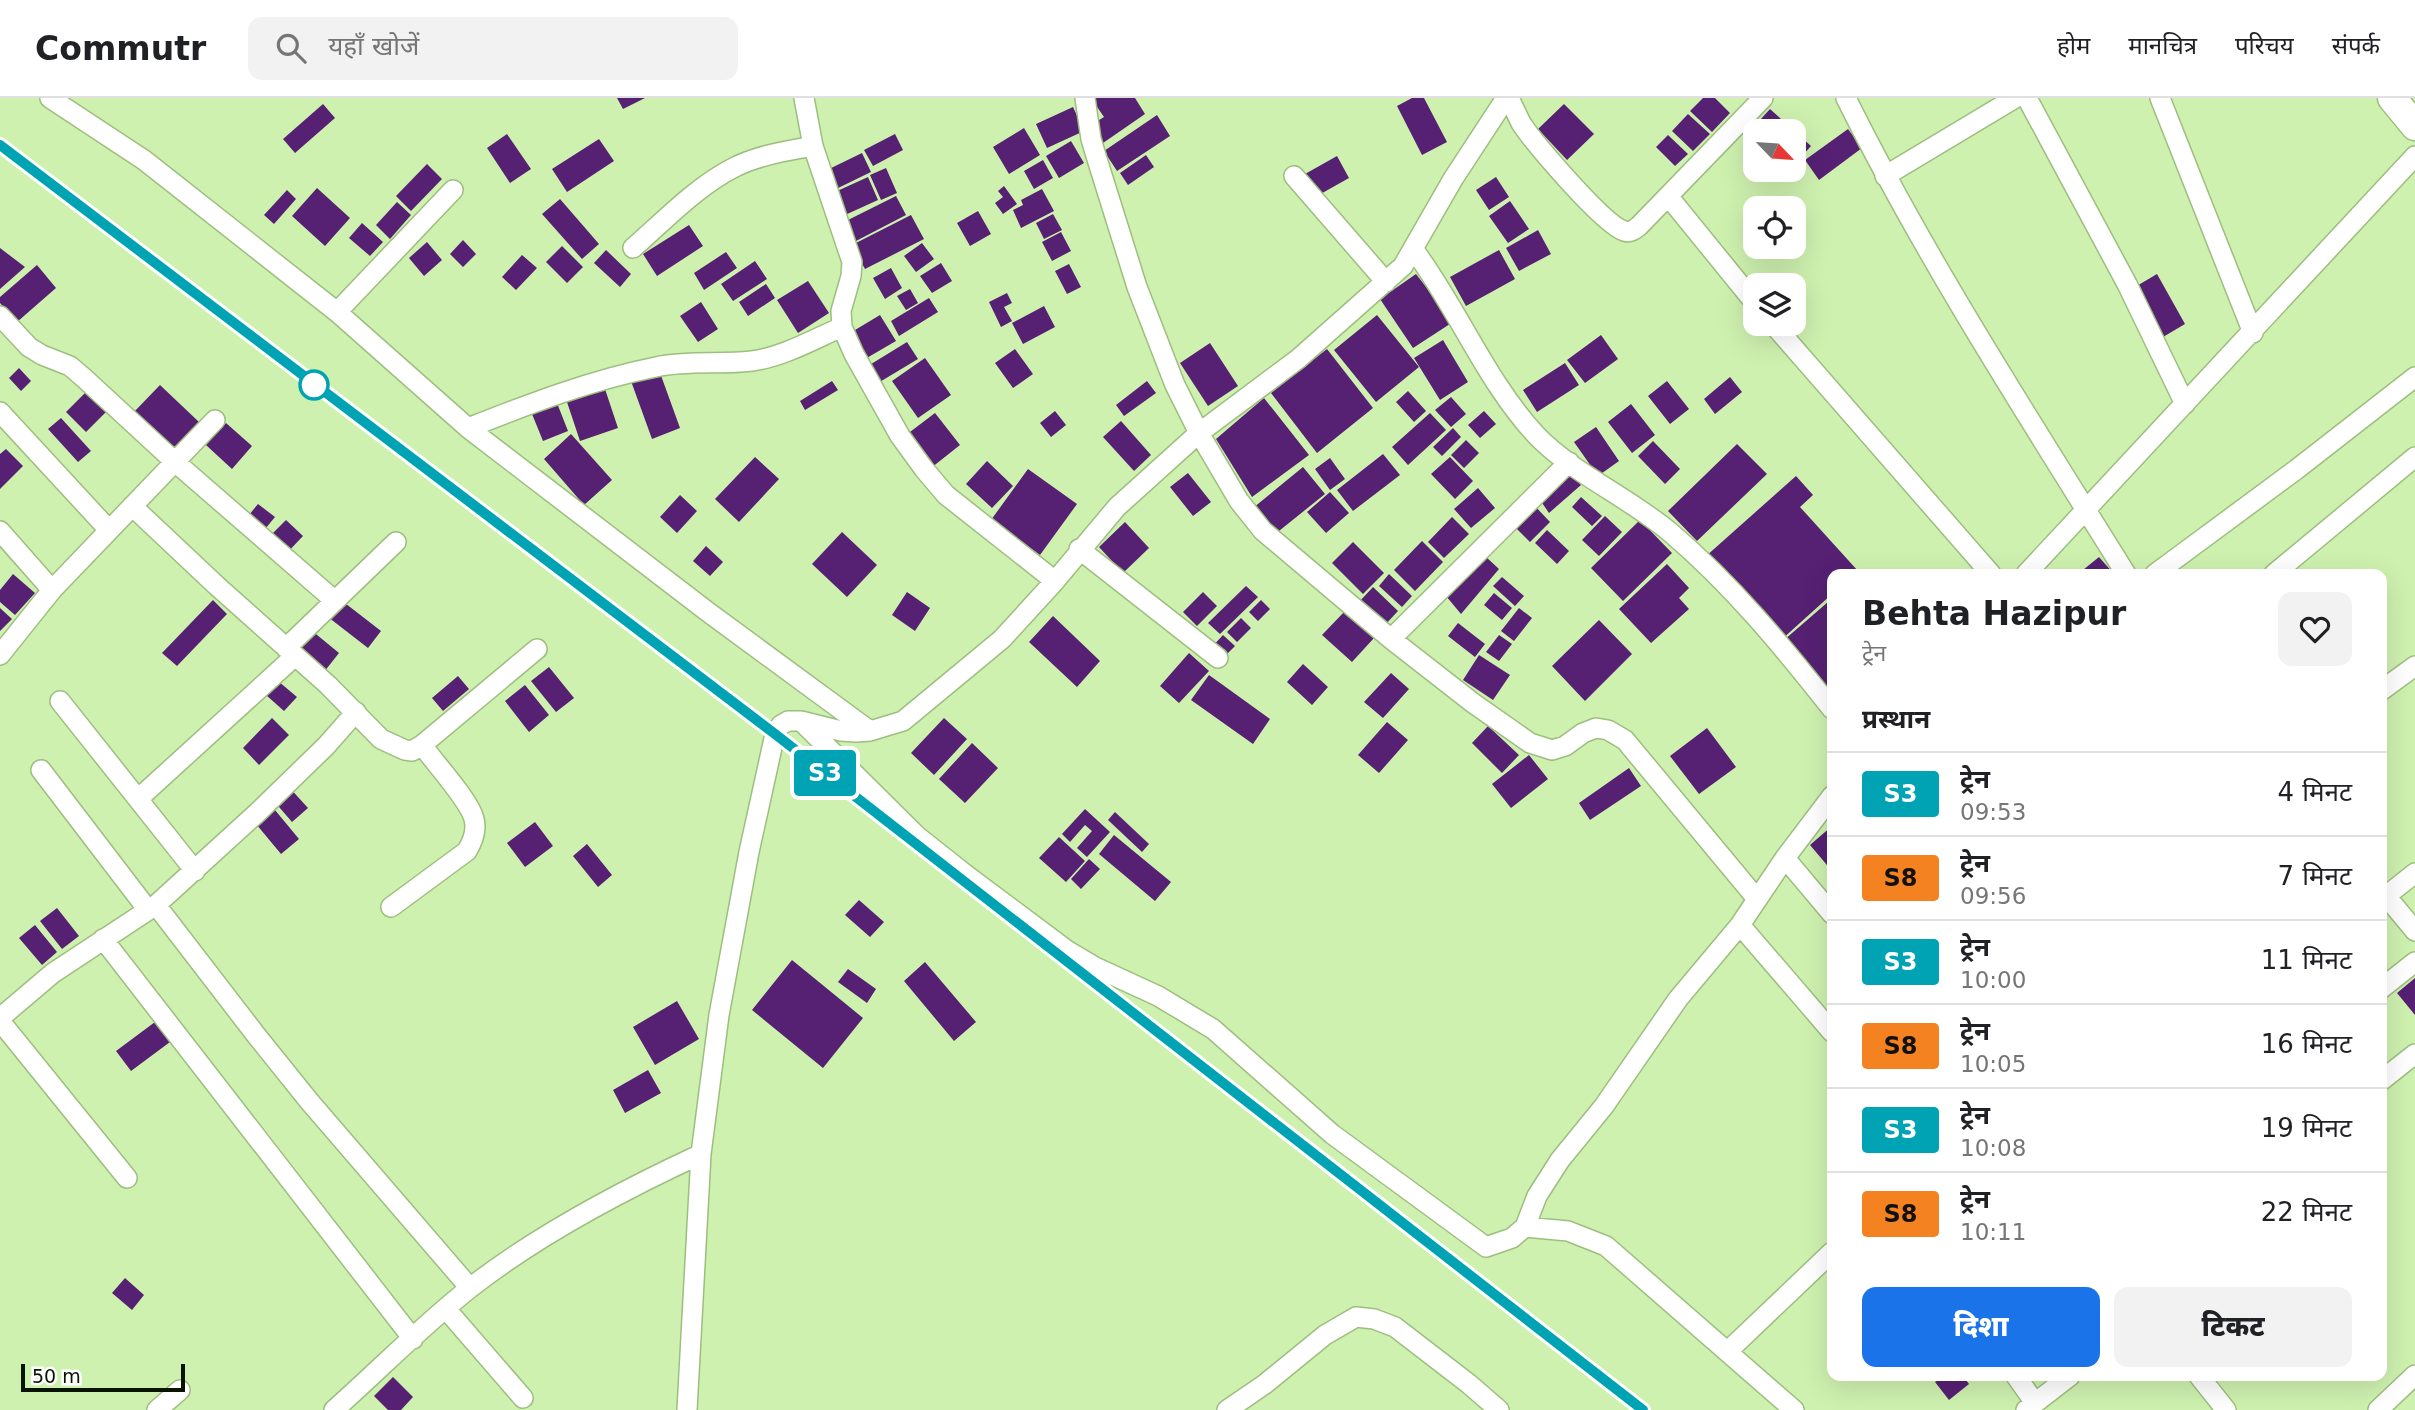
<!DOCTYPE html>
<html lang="hi">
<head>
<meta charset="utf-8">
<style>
	:root { --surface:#fff; --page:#f2f2f2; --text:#202124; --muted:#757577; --line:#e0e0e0; --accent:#1a73e8 }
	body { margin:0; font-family:"DejaVu Sans","Noto Sans Devanagari",sans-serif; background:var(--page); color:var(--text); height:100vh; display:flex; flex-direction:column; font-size:26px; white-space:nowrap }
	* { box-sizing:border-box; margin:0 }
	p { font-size:23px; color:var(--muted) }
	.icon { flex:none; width:38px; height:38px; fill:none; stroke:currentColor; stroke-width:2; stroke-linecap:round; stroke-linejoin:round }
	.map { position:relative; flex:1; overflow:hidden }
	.panel { position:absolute; left:1827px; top:471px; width:560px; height:812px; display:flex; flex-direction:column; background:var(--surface); border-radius:14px; box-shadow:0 7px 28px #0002 }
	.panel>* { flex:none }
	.badge { padding:0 14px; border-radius:5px; font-size:24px; line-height:46px }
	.needle { width:46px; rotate:115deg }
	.controls { position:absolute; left:1743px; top:21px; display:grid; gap:14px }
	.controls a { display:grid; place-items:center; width:63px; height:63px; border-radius:14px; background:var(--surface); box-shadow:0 7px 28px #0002; font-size:35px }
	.scale { position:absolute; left:21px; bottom:18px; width:164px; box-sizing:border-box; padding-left:7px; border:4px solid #081300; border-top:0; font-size:19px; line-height:24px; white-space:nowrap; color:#081300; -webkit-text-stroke:5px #fff; paint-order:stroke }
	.map>.badge { position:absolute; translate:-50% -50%; box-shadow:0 0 0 4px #fff }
	h2 { padding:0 35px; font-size:26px; line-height:63px }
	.round { display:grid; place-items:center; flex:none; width:74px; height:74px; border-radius:14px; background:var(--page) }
	.summary { display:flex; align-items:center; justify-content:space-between; height:119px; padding:0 35px }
	h1 { font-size:33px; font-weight:800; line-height:52px }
	.button { display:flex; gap:14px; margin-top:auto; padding:14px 35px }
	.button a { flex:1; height:80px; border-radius:14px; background:var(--accent); color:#fff; font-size:28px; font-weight:800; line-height:80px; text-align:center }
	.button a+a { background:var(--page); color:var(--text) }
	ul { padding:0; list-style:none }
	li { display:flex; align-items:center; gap:21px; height:84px; padding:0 35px; border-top:2px solid var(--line) }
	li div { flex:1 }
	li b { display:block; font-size:26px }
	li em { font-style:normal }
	li .badge { min-width:77px; font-weight:700; text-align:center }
	header { display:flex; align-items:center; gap:42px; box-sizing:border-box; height:98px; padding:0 35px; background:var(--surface); border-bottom:2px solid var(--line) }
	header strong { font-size:33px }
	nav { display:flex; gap:38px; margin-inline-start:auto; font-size:24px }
	.search { width:490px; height:63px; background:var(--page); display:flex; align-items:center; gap:18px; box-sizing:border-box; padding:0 24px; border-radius:14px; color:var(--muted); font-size:26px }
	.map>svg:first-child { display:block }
</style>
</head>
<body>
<header>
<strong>Commutr</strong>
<div class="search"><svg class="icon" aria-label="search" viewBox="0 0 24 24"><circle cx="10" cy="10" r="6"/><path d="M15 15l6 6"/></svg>यहाँ खोजें</div>
<nav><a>होम</a><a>मानचित्र</a><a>परिचय</a><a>संपर्क</a></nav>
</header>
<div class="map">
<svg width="2415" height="1312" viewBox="0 0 2415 1312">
	<rect width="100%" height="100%" fill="#cef1af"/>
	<path fill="#562073" d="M617,0H645L623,11Z
		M1091,0H1135L1145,16L1103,45L1091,27L1104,19Z
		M1412,0H1424L1447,44L1422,57L1397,8Z
		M1703,0H1715L1730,15L1712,34L1690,13Z
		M323,6L335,20L295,55L283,41Z
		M1564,6L1594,36L1567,62L1538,31Z
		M1073,9L1084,33L1047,50L1036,26Z
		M1770,11L1811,48L1794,67V33H1755V38L1750,33Z
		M1688,16L1710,36L1693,53L1672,33Z
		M1157,17L1170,38L1117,73L1104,53Z
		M1024,30L1040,57L1009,76L993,49Z
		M1848,31L1862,50L1819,82L1805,62Z
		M507,36L531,71L510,85L487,50Z
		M895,36L903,52L873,68L864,52Z
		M1668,37L1688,56L1675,68L1656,49Z
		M599,41L614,63L567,94L552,71Z
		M1071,43L1084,65L1059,80L1046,58Z
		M862,55L871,74L834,92L825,73Z
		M1146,57L1154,69L1128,87L1120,75Z
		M1337,58L1349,80L1317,98L1305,76Z
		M1043,62L1053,80L1034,91L1024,73Z
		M427,66L442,81L411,113L396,98Z
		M886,70L897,95L881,102L870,77Z
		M868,79L878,102L845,117L835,94Z
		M1496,79L1509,99L1489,112L1476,92Z
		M1004,88L1017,106L1003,116L995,105L1003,99L998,93Z
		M317,90L350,120L325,148L292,118Z
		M1042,91L1054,113L1021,130L1013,112L1023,107L1021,102Z
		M287,92L296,101L274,126L264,117Z
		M896,98L906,117L856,143L846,123Z
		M560,101L599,146L582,161L542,116Z
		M1510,103L1529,131L1508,145L1489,118Z
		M397,104L411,117L390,141L376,127Z
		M978,113L991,136L970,148L957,125Z
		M1053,116L1062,132L1044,141L1036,125Z
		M911,117L924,141L865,171L852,147Z
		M362,125L383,144L370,158L349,140Z
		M689,127L703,148L657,178L643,156Z
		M1538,132L1551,156L1519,173L1506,150Z
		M1061,134L1071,153L1052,163L1042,144Z
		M463,142L476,156L463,169L450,156Z
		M427,144L442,162L424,178L409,160Z
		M922,145L934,161L916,174L904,158Z
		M562,148L583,169L567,185L546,164Z
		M0,150L25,169L0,191Z
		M606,152L631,176L620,189L594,165Z
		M1499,152L1515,181L1466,208L1450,179Z
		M726,154L737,170L704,192L694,175Z
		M522,157L537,170L516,192L502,179Z
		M755,163L767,181L733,203L721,186Z
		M941,165L952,183L932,195L920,178Z
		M1069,166L1081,189L1067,196L1055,173Z
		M37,167L56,190L17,224L0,205V199Z
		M891,170L902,190L885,201L873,180Z
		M1416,176L1453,224L1413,250L1380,201Z
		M2157,176L2185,226L2163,239L2135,189Z
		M808,183L829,215L798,235L777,202Z
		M766,186L775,200L748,218L739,204Z
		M910,191L918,205L906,212L897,198Z
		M1007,195L1012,205L1004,209L1012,223L1001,229L989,204Z
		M929,200L938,214L899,238L891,223Z
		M701,204L718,231L698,244L680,218Z
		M1044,208L1055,229L1023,246L1012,225Z
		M880,217L896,243L865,261L850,235Z
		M1377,217L1419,269L1376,304L1334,252Z
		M1601,237L1618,261L1585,285L1567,262Z
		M1443,242L1468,284L1440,302L1414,260Z
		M907,244L918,261L873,288L863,271Z
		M1210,245L1238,288L1208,308L1180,265Z
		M1015,251L1033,276L1013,290L995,265Z
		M1327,251L1373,310L1317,355L1271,295Z
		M925,260L951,297L918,320L892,283Z
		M1565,265L1579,287L1537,314L1523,292Z
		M19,270L31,283L21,293L9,280Z
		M659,272L680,330L652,341L631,283Z
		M1730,279L1742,294L1715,316L1704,301Z
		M832,283L838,292L805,312L800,303Z
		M1147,283L1156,295L1124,318L1116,307Z
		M1667,283L1689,311L1670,326L1648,298Z
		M603,285L618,330L580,343L565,298Z
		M160,287L199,324L173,351L134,314Z
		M1408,293L1426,313L1414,324L1396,304Z
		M86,294L106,314L86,334L66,314Z
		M1451,299L1466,316L1451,329L1435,312Z
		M555,300L568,333L543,343L530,311Z
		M1264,300L1309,357L1252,399L1216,341Z
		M1631,306L1655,337L1632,355L1608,324Z
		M1055,313L1066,327L1051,339L1040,325Z
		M1484,313L1496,326L1480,340L1468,327Z
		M935,315L960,347L931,370L906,337Z
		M1430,315L1446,332L1408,367L1392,349Z
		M61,320L91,353L78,364L48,331Z
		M1121,323L1151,357L1134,373L1103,339Z
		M226,325L252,348L232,371L206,347Z
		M1596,329L1619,363L1598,378L1574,344Z
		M1453,330L1461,339L1442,358L1433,349Z
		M571,336L612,382L584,407L544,361Z
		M1466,342L1479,355L1464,370L1451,357Z
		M1653,343L1680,371L1665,386L1638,358Z
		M1737,346L1767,376L1697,443L1668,413Z
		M6,351L23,368L0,391V356Z
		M1383,356L1400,377L1353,413L1337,392Z
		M755,359L779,381L739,424L715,401Z
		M1450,359L1473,383L1455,401L1431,376Z
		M1330,360L1345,381L1330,392L1315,371Z
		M987,363L1013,388L992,410L966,386Z
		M1303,369L1325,396L1274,437L1253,410Z
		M1028,371L1077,406L1040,457L991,422Z
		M1568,373L1581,387L1549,415L1538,399Z
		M1188,375L1211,404L1193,418L1170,389Z
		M1796,378L1813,397L1800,409L1858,473L1855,476H1832V496L1780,543L1705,459Z
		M1478,390L1495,410L1471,430L1454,411Z
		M1330,394L1349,415L1326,435L1307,414Z
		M680,397L697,413L677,435L660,419Z
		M1581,399L1602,418L1592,428L1572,409Z
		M1532,405L1550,424L1530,444L1511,425Z
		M258,406L275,419L261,436L244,423Z
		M1605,418L1622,434L1599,458L1582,442Z
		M1452,419L1469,436L1444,460L1428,444Z
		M286,422L303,438L284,458L267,441Z
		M1640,422L1672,455L1623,503L1591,470Z
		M1125,424L1149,450L1123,475L1099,449Z
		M1547,432L1569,453L1557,466L1535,445Z
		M842,434L877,467L847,499L812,466Z
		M1422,443L1443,464L1415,493L1394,472Z
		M1353,444L1384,475L1363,496L1332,465Z
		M706,448L723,464L710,478L693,463Z
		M1485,458L1499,471L1461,516L1446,498Z
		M2099,459L2114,476H2078Z
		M1667,466L1689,490L1679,500L1689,511L1651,545L1619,511Z
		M13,476L35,495L15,517L0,504V492Z
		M1389,476L1412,498L1402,509L1379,488Z
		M1502,479L1524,498L1515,508L1493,488Z
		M1246,488L1258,499L1220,536L1208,525Z
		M1373,489L1398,513L1384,528L1359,504Z
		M907,494L930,510L915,533L892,517Z
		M1203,494L1217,508L1197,528L1183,514Z
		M1494,495L1512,510L1502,522L1484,507Z
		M213,502L227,516L177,568L162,555Z
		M341,502L381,533L368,550L328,519Z
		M1261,502L1270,511L1258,523L1249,514Z
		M1828,504L1832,509V598L1784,542Z
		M0,510L12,521L0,533Z
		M1519,510L1532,520L1514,543L1501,533Z
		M1345,513L1374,540L1352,564L1322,537Z
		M1053,518L1100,563L1077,589L1029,544Z
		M1241,520L1251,530L1237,544L1227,534Z
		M1599,522L1632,556L1585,603L1552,568Z
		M1458,525L1485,546L1475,559L1448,538Z
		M311,532L339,555L324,574L296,551Z
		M1223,537L1235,548L1222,561L1211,550Z
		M1499,537L1512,546L1499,563L1486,554Z
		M1189,555L1209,573L1179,605L1160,588Z
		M1479,557L1510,577L1493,602L1463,582Z
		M1303,566L1328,589L1312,607L1287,584Z
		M549,569L574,600L556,614L531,583Z
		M1391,575L1409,591L1383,620L1364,604Z
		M1209,577L1270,621L1253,646L1191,602Z
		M458,578L469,591L443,613L432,600Z
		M278,583L297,599L284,613L266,597Z
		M525,587L549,617L529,634L505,603Z
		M272,620L289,637L259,667L243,650Z
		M944,620L967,641L934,677L911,655Z
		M1387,624L1408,642L1379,675L1358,657Z
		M1488,628L1519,657L1502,675L1472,645Z
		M1707,630L1736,669L1699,696L1670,658Z
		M972,645L998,670L965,705L939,681Z
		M1529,657L1548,681L1511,710L1492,686Z
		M1629,670L1641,688L1590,722L1579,705Z
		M288,688L308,710L292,724L273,702Z
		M270,706L299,741L281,756L252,721Z
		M1085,711L1110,734L1087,759L1077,750L1092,733L1085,727L1070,744L1062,736Z
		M1115,714L1149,746L1142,754L1108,722Z
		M535,724L553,748L525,769L507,745Z
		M1832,728V773L1810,747Z
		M1114,737L1171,784L1155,803L1099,756Z
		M1059,739L1085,763L1066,784L1039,760Z
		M587,746L612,777L598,789L573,758Z
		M1089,761L1100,771L1081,791L1071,781Z
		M859,802L884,824L870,839L845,817Z
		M57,810L79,838L62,851L40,823Z
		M35,827L57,854L42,867L19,840Z
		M792,862L863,920L823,970L752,912Z
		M925,864L976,924L954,943L904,883Z
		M848,871L876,891L867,905L838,884Z
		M2415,880V917L2397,895Z
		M677,903L699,941L655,967L633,929Z
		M155,924L170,944L131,973L116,953Z
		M648,972L661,995L625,1015L613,992Z
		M125,1180L144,1197L132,1212L112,1195Z
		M1944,1278H1963L1969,1286L1949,1302L1935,1284Z
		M393,1279L413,1299L401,1312H388L374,1298Z"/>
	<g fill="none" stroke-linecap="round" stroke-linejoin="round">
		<g stroke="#9dbe7f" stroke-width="22">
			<path id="street" d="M50,0L144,62L337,214L468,330L708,514L870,633
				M804,0L813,48L852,164L851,178L841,213L842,229L854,256L900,338L924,371L946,397L1055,483
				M1085,0L1091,41L1097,61L1137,189L1175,287L1199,335L1239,403L1263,433L1391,541L1473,605L1530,645L1552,652L1565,648L1583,635L1596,630L1608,632L1625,642L1757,801
				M1509,0C1513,8 1517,17 1521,25C1534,45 1603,126 1624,133C1630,135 1634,132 1639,128L1763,0
				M1846,0C1928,165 2029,320 2126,476
				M2027,0L2127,186L2185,306
				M2160,0L2253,235
				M1294,78L1386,184
				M1885,78L2015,0
				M1668,98L1755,205
				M633,150C665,122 697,88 735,69C759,57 787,53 813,48
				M1414,152C1458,211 1487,285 1537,338C1574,376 1630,400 1671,435C1732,487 1783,549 1832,611
				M337,214L453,92
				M0,218L29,249L42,257L70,268L84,280L174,363L334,502
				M1773,226L1991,476
				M0,314L109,432
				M468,330C529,306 591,282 656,269C688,262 720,267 752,263C783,259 814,241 842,229
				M132,408L217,488L328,587L381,641L405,652L412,653L422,647L537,551
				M0,433L52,492
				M1079,451L1218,560
				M2026,476L2415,58
				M2155,476L2297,371L2415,279
				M2274,476L2415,359
				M1391,541L1569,364
				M286,550L396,444
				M0,557L52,492L215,322
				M2382,592L2415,568
				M60,603L195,773
				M801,623L917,738L965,776L1068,853L1095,869L1158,898L1213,931L1332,1036L1486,1149L1512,1140L1525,1129L1537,1098L1560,1062L1604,1008L1678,901L1740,827L1785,760L1832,698
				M41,672L148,812
				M138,701L295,558
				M1785,760L1832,816
				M2382,793L2415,833
				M2386,798L2415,775
				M156,807L256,937L309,1003L470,1190
				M391,809L467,753C473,743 477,732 474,721C470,703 434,664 422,647
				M1740,827L1832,934
				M103,841L413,1241
				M2382,890L2415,864
				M0,920L53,875L156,807L257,715L326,648L356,614
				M0,923L127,1080
				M2382,982L2415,956
				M1525,1129L1568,1133L1606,1148L1794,1312
				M446,1211L523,1300
				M1728,1253L1832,1154
				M2016,1278L2035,1305
				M2199,1278L2226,1312
				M157,1312L180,1292
				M334,1312C379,1272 422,1228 470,1190C539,1136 621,1093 701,1056
				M687,1312L701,1056L719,917L749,754L775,636L781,627L788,623H801L841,633L856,634L870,633L903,623L1002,541L1055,483L1117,409L1199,335L1298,261L1403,168L1453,81L1506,0
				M1227,1312L1265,1286L1325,1237L1356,1219L1374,1221L1395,1229L1469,1286L1499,1312
				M2026,1312L2070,1278
				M2378,1312L2415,1277"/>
		</g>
		<g stroke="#9dbe7f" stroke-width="31">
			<path id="secondary" d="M2392,0L2415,28"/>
		</g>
		<use href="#street" stroke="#fff" stroke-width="19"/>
		<use href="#secondary" stroke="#fff" stroke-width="28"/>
		<path stroke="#202e15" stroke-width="5" stroke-dasharray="14 7" stroke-linecap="butt" d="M0,47L775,636L1643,1312"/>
	</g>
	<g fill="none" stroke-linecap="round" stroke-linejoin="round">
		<g stroke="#fff" stroke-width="16">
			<path id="line" d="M0,47L775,636L1643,1312"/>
		</g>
		<use href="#line" stroke="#00a3b4" stroke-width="10"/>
	</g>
	<circle fill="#fff" stroke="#00a3b4" stroke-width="3.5" cx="314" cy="287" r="14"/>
</svg>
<div class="controls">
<a><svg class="needle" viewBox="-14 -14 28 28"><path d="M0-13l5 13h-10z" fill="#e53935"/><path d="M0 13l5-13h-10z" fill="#757577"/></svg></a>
<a><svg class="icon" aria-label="locate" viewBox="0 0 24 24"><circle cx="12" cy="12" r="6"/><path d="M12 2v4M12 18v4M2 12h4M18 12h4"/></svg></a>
<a><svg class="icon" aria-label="layers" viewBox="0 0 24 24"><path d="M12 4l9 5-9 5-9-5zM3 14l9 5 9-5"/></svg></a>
</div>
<div class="scale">50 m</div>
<b class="badge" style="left:825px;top:675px;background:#00a3b4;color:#fff">S3</b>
<section class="panel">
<div class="summary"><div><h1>Behta Hazipur</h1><p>ट्रेन</p></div><a class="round"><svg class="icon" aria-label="heart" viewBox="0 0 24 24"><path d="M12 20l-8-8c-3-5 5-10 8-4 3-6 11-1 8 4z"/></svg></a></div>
<h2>प्रस्थान</h2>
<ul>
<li><span class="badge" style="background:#00a3b4;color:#fff">S3</span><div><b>ट्रेन</b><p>09:53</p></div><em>4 मिनट</em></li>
<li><span class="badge" style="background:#f58220;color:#111">S8</span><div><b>ट्रेन</b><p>09:56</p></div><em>7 मिनट</em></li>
<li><span class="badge" style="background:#00a3b4;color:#fff">S3</span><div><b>ट्रेन</b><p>10:00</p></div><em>11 मिनट</em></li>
<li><span class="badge" style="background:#f58220;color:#111">S8</span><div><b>ट्रेन</b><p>10:05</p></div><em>16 मिनट</em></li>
<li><span class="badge" style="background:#00a3b4;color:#fff">S3</span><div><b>ट्रेन</b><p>10:08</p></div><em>19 मिनट</em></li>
<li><span class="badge" style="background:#f58220;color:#111">S8</span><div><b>ट्रेन</b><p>10:11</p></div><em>22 मिनट</em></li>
</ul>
<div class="button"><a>दिशा</a><a>टिकट</a></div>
</section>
</div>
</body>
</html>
